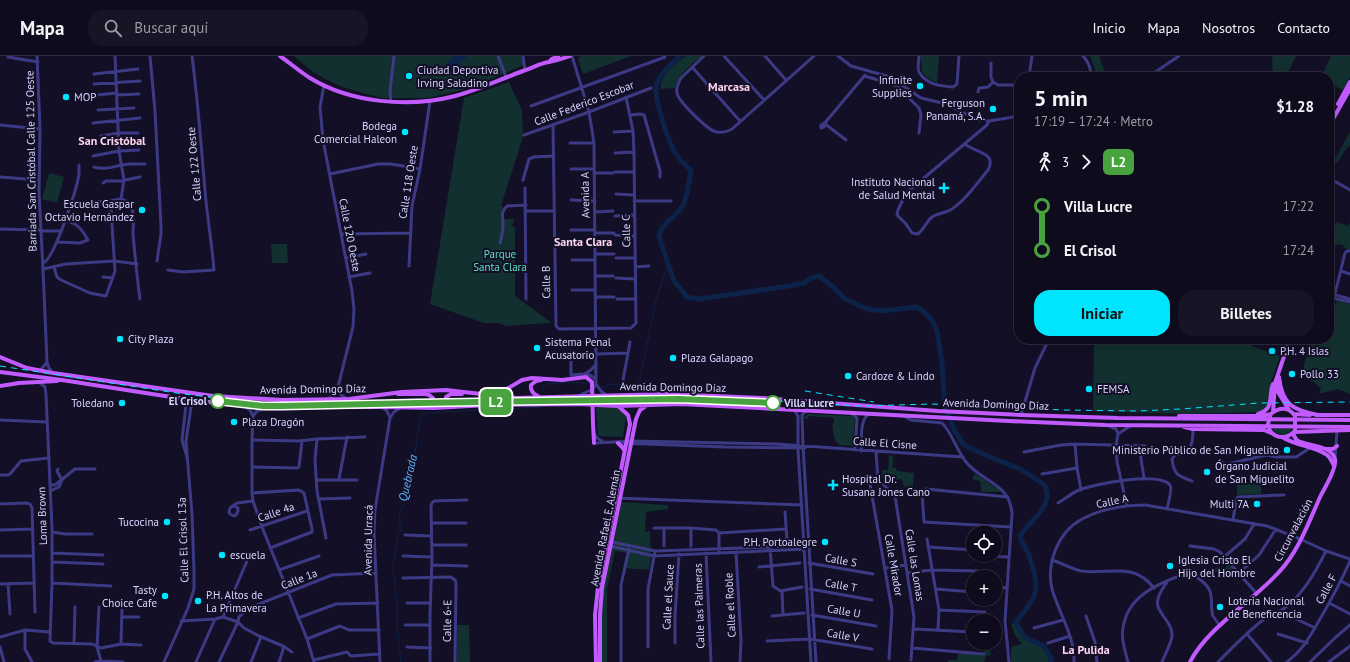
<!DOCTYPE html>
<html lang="es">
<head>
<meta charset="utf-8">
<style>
	:root { --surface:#0e0b1c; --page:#171425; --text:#f1f3f6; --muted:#9b9ba3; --line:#2e2b3b; --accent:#00e5ff }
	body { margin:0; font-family:"PT Sans",sans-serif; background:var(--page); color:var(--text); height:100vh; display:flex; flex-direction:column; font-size:15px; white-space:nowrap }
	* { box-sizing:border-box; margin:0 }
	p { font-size:13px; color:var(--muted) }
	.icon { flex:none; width:22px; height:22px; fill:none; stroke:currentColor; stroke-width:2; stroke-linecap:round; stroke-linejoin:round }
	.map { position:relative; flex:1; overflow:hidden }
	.drawer { position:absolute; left:1014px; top:16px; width:320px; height:272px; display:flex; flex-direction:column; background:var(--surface); border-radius:16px; box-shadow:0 4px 16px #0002,0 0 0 1px var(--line) }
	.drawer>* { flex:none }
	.badge { padding:0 8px; border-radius:6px; font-size:14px; line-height:26px }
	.fabs { position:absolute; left:966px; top:470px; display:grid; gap:8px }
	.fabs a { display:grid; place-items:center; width:36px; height:36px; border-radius:50%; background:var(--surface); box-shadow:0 4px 16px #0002,0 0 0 1px var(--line); font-size:20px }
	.map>.badge { position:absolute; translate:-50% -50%; box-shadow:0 0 0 2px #fff }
	.legs { display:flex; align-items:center; gap:6px; height:44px; padding:0 20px; font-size:13px }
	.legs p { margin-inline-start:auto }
	.overview { display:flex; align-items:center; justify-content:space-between; height:68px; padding:0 20px }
	h1 { font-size:22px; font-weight:700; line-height:30px }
	.action { display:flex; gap:8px; margin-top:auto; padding:8px 20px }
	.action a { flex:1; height:46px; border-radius:16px; background:var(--accent); color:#111; font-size:16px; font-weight:700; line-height:46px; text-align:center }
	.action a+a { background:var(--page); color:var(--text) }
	ul { padding:0 20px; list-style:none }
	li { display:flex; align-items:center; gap:14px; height:44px; font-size:15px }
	li i { display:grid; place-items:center; width:6px; height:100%; margin:0 5px; background:currentColor }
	li i::after { content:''; width:10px; height:10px; margin:-5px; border:3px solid; border-radius:50%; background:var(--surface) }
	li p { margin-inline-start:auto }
	li:first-child i { background:linear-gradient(#0000 50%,currentColor 0) }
	li:last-child i { background:linear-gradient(currentColor 50%,#0000 0) }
	header { display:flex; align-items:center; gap:24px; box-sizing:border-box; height:56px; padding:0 20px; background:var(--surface); border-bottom:1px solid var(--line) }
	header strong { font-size:19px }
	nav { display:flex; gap:22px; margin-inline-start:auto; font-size:14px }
	.search { width:280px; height:36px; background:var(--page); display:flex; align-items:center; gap:10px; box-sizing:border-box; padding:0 14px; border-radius:16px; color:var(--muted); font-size:15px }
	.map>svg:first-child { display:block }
</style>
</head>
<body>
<header>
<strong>Mapa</strong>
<div class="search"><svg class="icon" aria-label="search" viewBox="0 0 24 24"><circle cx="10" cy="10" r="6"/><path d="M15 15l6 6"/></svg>Buscar aquí</div>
<nav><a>Inicio</a><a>Mapa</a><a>Nosotros</a><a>Contacto</a></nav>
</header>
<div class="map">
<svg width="1350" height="606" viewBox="0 0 1350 606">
	<rect width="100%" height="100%" fill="#130f26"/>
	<path fill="#12302f" d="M294,0H523L524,9L467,33L428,42H382L345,32L327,24L313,16Z
		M581,0H631L583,18L578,3Z
		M685,0H702C691,9 678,18 675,32L661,33C659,19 676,8 685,0Z
		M921,0H939L937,27C921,20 921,16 921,0Z
		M1090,0H1099L1107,21H1098Z
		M1272,0H1296L1286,21H1273Z
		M1331,0H1350V21L1343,34L1329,27V21H1321Z
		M509,26L522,54L523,81L501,150L505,152L503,163H514L512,171H515V240L552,267L506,270L499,267H484L430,248L464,42Z
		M1350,76V89L1343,97L1338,106H1333Z
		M49,117L64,121L57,147L42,143Z
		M1337,166L1348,170L1350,167V194L1344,192L1345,190L1338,188L1336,190L1329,188V179Z
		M271,188H287L288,207H272Z
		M1337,244L1350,248V338L1338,333L1319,338L1321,332L1302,317L1311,283H1329V266L1331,264Z
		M1094,283H1254L1252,290L1280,300L1271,326L1268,349L1262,356L1185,358L1093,355Z
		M596,348L614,350L626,360L623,381L598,380Z
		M808,358L852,360L855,363L853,390L841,389V391L835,384L832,369H833L834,362L808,360V363H804L805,360Z
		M1272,372L1293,373C1287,381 1276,381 1272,372Z
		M889,399L893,400V409L891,411L896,412L897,415L914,417L913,430L904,431L902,423L889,425L888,429H885L883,427L882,414H888Z
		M975,418L1003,436H981L980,425L974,424L972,422Z
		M1261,427V438L1237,439V428Z
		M621,446L667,449L669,453L646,456L645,476L650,475L651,500L649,514L624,512L627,497L615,495L607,533V606H602V544L604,530Z
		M1229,508L1234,513L1227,520L1214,515L1216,511L1223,514Z
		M1016,566L1024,581L1044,590L1052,604L1050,606H1011V591L1022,588L1015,579L1011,568Z
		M457,569H469L470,606H457Z
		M986,587H990L991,599L986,600L984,606H948V604H957L959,596L984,597Z"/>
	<path fill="#0c2248" d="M454,0H467L452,16L445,10Z"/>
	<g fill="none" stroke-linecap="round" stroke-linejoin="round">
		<path stroke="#0c2248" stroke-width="1" d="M1334,105L1350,85
			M601,331L604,332L609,328L635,330L640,323L656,244L668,208
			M543,336L542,333L545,328C556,328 580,324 590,328
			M401,606L397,567V545L393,511L398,479L401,475L399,460L410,426L421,359L424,357L541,351"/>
		<path stroke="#0c2248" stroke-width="5" d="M680,0C670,10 659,17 656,31C654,42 668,83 673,93C677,101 684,108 691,114C689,125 688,139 683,149C677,161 660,167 659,181L674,225L687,241L699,243L789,230L804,227L811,222L819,220L832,230L845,243L867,253L881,255L916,251L923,255L932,264L937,275L942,307L945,350L954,374L964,389L983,398L1020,413L1045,429C1046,433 1048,438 1047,442C1044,458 1028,466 1020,480C1021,487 1025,490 1028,497C1032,506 1039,530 1034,540C1030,549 1022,558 1016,566L1024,581L1044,590L1052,604L1050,606"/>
		<path stroke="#3d3a85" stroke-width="3" d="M37,0L40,73L39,137L43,213L47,306L49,312L52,316
			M115,0L119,95L124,124L121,143
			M150,0L155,55L161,170V178L157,205
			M498,0L506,21
			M523,0L525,14
			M572,0L589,56L594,87L596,328L601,335L606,339
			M704,0L681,22C678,27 676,32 677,37C678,45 706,72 714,75C720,78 726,76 732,73L814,0
			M724,0L764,44
			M765,0L786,24
			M838,0L851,10L890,21L921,42L946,48L978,64L989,65L1019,60
			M919,0C919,5 917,12 919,16C926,29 941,30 953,31L957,28L959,0
			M1083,0C1088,5 1092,14 1090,21
			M8,1L38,6
			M991,7V21L993,26L998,29H1019
			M692,11L740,65
			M94,18L138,13
			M865,20L897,30L919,52L921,58L919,77
			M1029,21L1032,0
			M1148,21L1179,0
			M94,28L140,25
			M324,29L320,51L323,84L352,235L354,253L353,271L338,331L335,339L329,342
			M978,36L979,32L988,31L993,26
			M97,39L117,37
			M117,39L139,38
			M391,46L390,35L394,0
			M531,50L665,1
			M98,54L134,52
			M631,59L640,58L644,59L660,115V121
			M93,67L140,62
			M824,67L846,84
			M824,68V71L821,72V69L824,68L865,19
			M0,69L40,73
			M553,69L556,270L559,273L631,272L636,267L634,96L633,75L626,41
			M614,76L633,75
			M524,79L589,56L651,32
			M101,80L119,77H138
			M570,87H594
			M965,88C973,96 998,96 988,114C977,127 967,143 952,153C946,157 938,157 932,161C926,166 924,173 918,178L912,177L906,168L897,159L898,154L906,137L987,69L989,65
			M615,97L634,96
			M93,100L119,95L139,94
			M94,111C106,115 117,109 129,108C134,108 139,108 145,108
			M571,113H594
			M615,116H634
			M594,117H613
			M330,118L378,108H391L420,113
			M0,121L39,124
			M1329,122L1350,134
			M523,124L529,103L534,101L554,100
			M103,127L106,125H121L140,121
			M525,132L526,243
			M616,138L634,139
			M121,143C124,144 129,146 131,150C135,158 133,169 133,178C135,200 137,221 140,243
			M571,144L595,145
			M634,145H671
			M70,150L74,147L111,145L114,144L121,143
			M525,155H554
			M595,156L613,155
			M615,160L634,159
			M0,173L40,174
			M571,174H595
			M40,175H61
			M595,177H614
			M341,178L410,177
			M615,179L635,180
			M57,186L80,187L88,184C81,172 78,168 65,164
			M500,187C501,182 503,176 503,171C504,162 499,158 507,150L526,149
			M595,198H614
			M346,202L366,198
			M616,202H635
			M572,204H595
			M43,207C54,204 77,132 79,118C79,115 79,112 79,109
			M409,210L412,150L420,113L430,45
			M54,211L57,221L61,224L90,237L106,240L115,215L111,153V145
			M635,211L649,210
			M43,213L66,208L114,205L137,208
			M168,214L183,216L214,214C212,187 207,161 205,134C201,90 198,45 192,0
			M1341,215L1350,218
			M595,220H613
			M103,221L113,222
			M349,221L370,217
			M616,222L635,223
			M572,234H595
			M1329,237L1350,243
			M595,241H614
			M1329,241L1350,246
			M1334,242L1345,197L1347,195H1350
			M617,243H636
			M571,296V319C581,318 590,316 596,324
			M596,298L628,297
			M39,315L44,310L47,306
			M586,317L591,314L596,308
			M623,324L630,286
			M40,327L45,331L46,339L52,472V527L50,585L53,587L92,588L101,592L121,588L141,589
			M338,333L341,339L346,342
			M578,340L593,333L596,328
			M185,344L186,349L182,384L187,401
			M244,350L250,354L253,360L252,384V437L253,445L262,471L307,583L314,606
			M382,351L387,355L390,362
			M795,355L798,360V393L811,606
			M807,355L805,356L802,359L803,390L816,606
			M851,357L856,361L857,363L855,394
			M1021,359L1035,312L1049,283
			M253,360L257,355L264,352
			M904,360L911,364L942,367C951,375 957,395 966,406C983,427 1010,427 1012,458L1005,565L1009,606
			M0,364L47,366
			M1109,370L1116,373L1118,378L1116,390L1117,406L1127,450
			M594,377L597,382L602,385
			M1118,378L1130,370
			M317,383L315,404L317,435L326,482
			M252,384L299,385L317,383L365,381
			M594,387L632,385L776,388L963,401
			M619,387L725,391L805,392
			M1075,388L1077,412L1081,434
			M1140,390L1141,403L1144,422
			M861,395C862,385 859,361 870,358
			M876,396L878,424
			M1024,396L1061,389L1075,388L1145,390
			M1335,403L1337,375
			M1219.5 409a2.5 2.5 0 1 1 5 0a2.5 2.5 0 1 1-5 0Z
			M1224,409L1266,399L1277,401H1296L1310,392
			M252,411L297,412L299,411L302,385
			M58,413L57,415L62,424
			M1042,418L1077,412
			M0,419H8L10,418L21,405L49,402
			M339,423L347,381
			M316,424H357
			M878,424L887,432L895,440L914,561L911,604
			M878,424L871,426L870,428L892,554L889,603
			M1192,425C1178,420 1174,419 1172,403L1175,399C1192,397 1193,388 1193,373
			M50,429H55L75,413H95
			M50,435L59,431L62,424
			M252,437L299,434L304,437L312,473V476L270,492
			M1008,441L926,433L922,437L924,466L1011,471
			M615,442L802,449
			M319,443L350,442
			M1058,447C1065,443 1072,437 1079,434C1094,428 1159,415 1170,429C1173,432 1168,447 1167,453
			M0,448L26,447L30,448L32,452L35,556
			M234,450L238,452V455L236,459L234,460L230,458L229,456L230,452L237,447L253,445
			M785,456L787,485
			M1233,464L1236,445L1238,441L1284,439
			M432,467H466
			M654,472H691L716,474L719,477V497
			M664,472V490
			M691,472V490
			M0,474L33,473
			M250,474L307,455
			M52,476L65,478H92
			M719,477L786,473
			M405,479L432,480
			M927,483L939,554L938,574
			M607,485L655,495L770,491L804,488
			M432,489H466
			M610,490L654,500L805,493
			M1190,490L1214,493L1220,496L1257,538
			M928,491L973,494
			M770,492L773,530L782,536L783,559
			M736,496L741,585L740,605
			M52,497L103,499
			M706,497L711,606
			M0,500H33
			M403,500L432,501
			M985,500L1009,501
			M1224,501L1245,483L1254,468
			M1052,504C1061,507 1072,513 1081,515C1109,519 1133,505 1154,532
			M52,506L103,508
			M809,507L873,518
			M432,509L467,510
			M759,511L800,507
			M886,512L906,509
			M279,514L319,500
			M907,517L932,514L977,515
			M1238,518L1259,499L1276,473
			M403,522L451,521L455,524L456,527L455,606
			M1341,525L1350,530
			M52,527L111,530
			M0,528L34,527
			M8,528L10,558
			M995,531L1007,532
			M810,533L872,544
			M936,533L973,536
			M780,535L802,531
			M407,547H430
			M1329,547L1350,558
			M99,551L97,591L101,605
			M939,554L985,556
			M1280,555L1315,572
			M812,559L876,570
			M772,560L804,557
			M1086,560L1095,586L1097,606
			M122,561H139
			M223,561L247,505
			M298,562L336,548L378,547
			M181,565L215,563L223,561L238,566L244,572L259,580L283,590L292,596
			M405,569H430
			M1034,572L1063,564
			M914,573L973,576
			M25,574V593L32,606
			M1247,578L1271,606
			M1278,578L1307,587
			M0,581L25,574L50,576
			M307,583L340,570L349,574H379
			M767,585L810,583L872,593
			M675,587V559L679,498
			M1048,587L1070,580
			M74,588L75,551
			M121,588L122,551
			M0,591L4,606
			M407,591L431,592
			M648,591V533L655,495
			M912,592L984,598
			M314,604L347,596L351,600L380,598
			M95,606L101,605L123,606
			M164,606L188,552L194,533V515L192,458L186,385L191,351L197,345
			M196,606L215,563
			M219,606L238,566L239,561L247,553L332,519L376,517
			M251,606L261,581
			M279,606L283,594V591
			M380,606L374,477L375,454L390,362L394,356L400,352
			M430,606V559L432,501L431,450L432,447L434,445L467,444
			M621,606V529L629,493
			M1074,606C1075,580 1059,558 1052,533C1046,507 1058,476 1082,463C1101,453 1124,449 1145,449L1267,470L1300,483L1326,495L1350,503
			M1128,606C1123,588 1119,577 1127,558C1129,553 1135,545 1140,541C1148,533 1174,520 1186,519C1192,519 1199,522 1203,526C1216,537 1209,548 1213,560C1215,563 1218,567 1220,570
			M1162,606C1165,598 1171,588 1172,580C1173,565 1154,556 1158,543C1159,537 1164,531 1167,526
			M1218,606C1234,590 1250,573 1268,560C1272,557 1278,557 1282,554C1302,540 1315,517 1326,495
			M1287,606C1304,593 1310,580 1320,563C1331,544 1341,525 1350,505
			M1310,606L1336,581L1350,569
			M1329,606L1350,590"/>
		<path stroke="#c25bff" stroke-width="4" d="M280,0C290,7 299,15 310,22C351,47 409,52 455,40C478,34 501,23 523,15C532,12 541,7 549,6C556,4 563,3 570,0
			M550,5L552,3L558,0
			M1338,48L1350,26
			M1329,70L1350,33
			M0,301L27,312L53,317L213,340L282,344L349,343L402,336L446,334L517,342L667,338L762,342L938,355L1021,359L1118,362L1350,364
			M0,316L62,324L197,345L266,351H381L434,352L488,349L578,348L618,350L681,348L1009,365L1105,369L1350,371
			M1279,321C1282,348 1292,354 1318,359
			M1278,325V336L1289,354
			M0,330L19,327L57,325
			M398,338H426L429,339L433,342L432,345L430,348L408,350
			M495,340L522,324L532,322L562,324L586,321L592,326V330
			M538,340C533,338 530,335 531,329L536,325L541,324
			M457,349L448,347L446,345V341L451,338H462
			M1273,356L1275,327L1290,283
			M1272,357C1280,351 1289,351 1295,360
			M1258,358C1275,353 1268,341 1273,328
			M1294,358L1310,359
			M1316,359H1350
			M1179,360H1261L1271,358
			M593,367L594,387
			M1184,371L1193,373L1264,374L1271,377
			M1270,375C1277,383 1286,383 1294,376
			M1294,376L1350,374
			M1282,381C1296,390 1315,390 1327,399C1331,402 1332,406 1334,410
			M618,387L622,391L624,394
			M1326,393H1333L1337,390
			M596,606L595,559L598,531L630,368L628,359L618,350
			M600,606V559L602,532L636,363L640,354L646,350
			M1190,606C1208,571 1252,546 1279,516C1299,495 1309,465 1321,439C1325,432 1337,410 1335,403C1331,389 1308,390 1298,385C1295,383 1294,380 1293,377"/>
		<path stroke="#00e5ff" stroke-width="1" stroke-dasharray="6 5" stroke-linecap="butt" d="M0,310L183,338L264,347H282L418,344L702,341L861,350L932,348L1064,354L1138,355L1181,353L1259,347L1350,346
			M805,335L874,346"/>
		<path stroke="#c25bff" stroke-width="4" d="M592,330L593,367
			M1295,374V362
			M1270,375L1268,368L1270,361"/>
	</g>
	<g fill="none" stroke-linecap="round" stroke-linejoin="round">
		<g stroke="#fff" stroke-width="9">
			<path id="line-1" d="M218,345L263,350H282L418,347L678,343L773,347"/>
		</g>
		<use href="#line-1" stroke="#48a23e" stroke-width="6"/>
	</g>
	<g fill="#00e5ff" stroke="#130f26" stroke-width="1.5">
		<circle cx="409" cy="20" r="4"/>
		<circle cx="920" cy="30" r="4"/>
		<circle cx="66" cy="41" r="4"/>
		<circle cx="993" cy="53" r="4"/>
		<circle cx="405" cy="76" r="4"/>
		<path d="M942 126h4v4h4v4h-4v4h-4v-4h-4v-4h4z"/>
		<circle cx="142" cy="154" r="4"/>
		<circle cx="120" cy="283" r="4"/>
		<circle cx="537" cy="292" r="4"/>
		<circle cx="1272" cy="295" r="4"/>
		<circle cx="673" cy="302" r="4"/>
		<circle cx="1292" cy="318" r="4"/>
		<circle cx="848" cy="320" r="4"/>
		<circle cx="1089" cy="333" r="4"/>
		<circle cx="122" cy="347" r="4"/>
		<circle cx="234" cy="366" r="4"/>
		<circle cx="1287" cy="394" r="4"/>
		<circle cx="1207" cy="416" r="4"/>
		<path d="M831 423h4v4h4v4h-4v4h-4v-4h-4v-4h4z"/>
		<circle cx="1257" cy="448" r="4"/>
		<circle cx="167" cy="466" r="4"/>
		<circle cx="825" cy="486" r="4"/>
		<circle cx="222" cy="499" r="4"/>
		<circle cx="1170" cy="510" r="4"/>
		<circle cx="165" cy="540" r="4"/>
		<circle cx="198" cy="545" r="4"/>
		<circle cx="1220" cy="551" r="4"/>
	</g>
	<g fill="#fff" stroke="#48a23e" stroke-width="2">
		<circle cx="218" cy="345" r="7"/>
		<circle cx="773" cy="347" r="7"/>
	</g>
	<g text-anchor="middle" stroke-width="4" stroke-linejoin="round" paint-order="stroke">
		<g font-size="11" fill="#d9d4ff" stroke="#130f26" text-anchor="start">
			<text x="417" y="18">Ciudad Deportiva<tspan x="417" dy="13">Irving Saladino</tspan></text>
			<text x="912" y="28" text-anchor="end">Infinite<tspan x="912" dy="13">Supplies</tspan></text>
			<text x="74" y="45">MOP</text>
			<text x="985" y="51" text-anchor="end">Ferguson<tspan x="985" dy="13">Panamá, S.A.</tspan></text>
			<text x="397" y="74" text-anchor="end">Bodega<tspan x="397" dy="13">Comercial Haleon</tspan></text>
			<text x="935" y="130" text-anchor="end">Instituto Nacional<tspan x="935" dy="13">de Salud Mental</tspan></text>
			<text x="134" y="152" text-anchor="end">Escuela Gaspar<tspan x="134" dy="13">Octavio Hernández</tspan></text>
			<text x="128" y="287">City Plaza</text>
			<text x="545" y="290">Sistema Penal<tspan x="545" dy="13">Acusatorio</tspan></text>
			<text x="1280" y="299">P.H. 4 Islas</text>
			<text x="681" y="306">Plaza Galapago</text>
			<text x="1300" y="322">Pollo 33</text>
			<text x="856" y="324">Cardoze &amp; Lindo</text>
			<text x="1097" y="337">FEMSA</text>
			<text x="114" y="351" text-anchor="end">Toledano</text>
			<text x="242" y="370">Plaza Dragón</text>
			<text x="1279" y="398" text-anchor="end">Ministerio Público de San Miguelito</text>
			<text x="1215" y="414">Órgano Judicial<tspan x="1215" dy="13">de San Miguelito</tspan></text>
			<text x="842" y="427">Hospital Dr.<tspan x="842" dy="13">Susana Jones Cano</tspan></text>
			<text x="1249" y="452" text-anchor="end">Multi 7A</text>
			<text x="159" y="470" text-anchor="end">Tucocina</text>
			<text x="817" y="490" text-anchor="end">P.H. Portoalegre</text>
			<text x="230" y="503">escuela</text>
			<text x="1178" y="508">Iglesia Cristo El<tspan x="1178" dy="13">Hijo del Hombre</tspan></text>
			<text x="157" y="538" text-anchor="end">Tasty<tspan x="157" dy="13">Choice Cafe</tspan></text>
			<text x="206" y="543">P.H. Altos de<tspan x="206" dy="13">La Primavera</tspan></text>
			<text x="1228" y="549">Loteria Nacional<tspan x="1228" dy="13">de Beneficencia</tspan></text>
		</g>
		<g font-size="11" fill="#d9d4ff" stroke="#130f26">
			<text transform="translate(584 47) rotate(-21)" y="4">Calle Federico Escobar</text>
			<text transform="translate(31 105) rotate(-91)" y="4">Barriada San Cristóbal Calle 125 Oeste</text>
			<text transform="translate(194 108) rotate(-95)" y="4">Calle 122 Oeste</text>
			<text transform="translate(408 126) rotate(-81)" y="4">Calle 118 Oeste</text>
			<text transform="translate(585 139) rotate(-91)" y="4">Avenida A</text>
			<text transform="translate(626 175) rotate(-91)" y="4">Calle C</text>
			<text transform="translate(350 179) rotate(79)" y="4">Calle 120 Oeste</text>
			<text transform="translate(546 226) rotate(-91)" y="4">Calle B</text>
			<text transform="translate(673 331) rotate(1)" y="4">Avenida Domingo Díaz</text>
			<text transform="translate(313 333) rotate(-1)" y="4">Avenida Domingo Díaz</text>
			<text transform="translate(996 348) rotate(2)" y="4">Avenida Domingo Díaz</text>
			<text transform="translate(885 387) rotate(4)" y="4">Calle El Cisne</text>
			<text transform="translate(1112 445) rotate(-12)" y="4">Calle A</text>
			<text transform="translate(276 456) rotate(-19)" y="4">Calle 4a</text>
			<text transform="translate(42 460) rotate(-92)" y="4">Loma Brown</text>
			<text transform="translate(605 472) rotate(-79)" y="4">Avenida Rafael E. Alemán</text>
			<text transform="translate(1293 474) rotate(-62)" y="4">Circunvalación</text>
			<text transform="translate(183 484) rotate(-92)" y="4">Calle El Crisol 13a</text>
			<text transform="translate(368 484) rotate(-89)" y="4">Avenida Urracá</text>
			<text transform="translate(841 504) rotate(10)" y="4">Calle S</text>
			<text transform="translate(894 509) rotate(80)" y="4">Calle Mirador</text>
			<text transform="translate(915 509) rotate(81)" y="4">Calle las Lomas</text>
			<text transform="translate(299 523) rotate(-21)" y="4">Calle 1a</text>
			<text transform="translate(841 529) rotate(10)" y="4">Calle T</text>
			<text transform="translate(1326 533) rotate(-62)" y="4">Calle F</text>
			<text transform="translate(668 541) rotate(-87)" y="4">Calle el Sauce</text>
			<text transform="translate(730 549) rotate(-93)" y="4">Calle el Roble</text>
			<text transform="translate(699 550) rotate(-92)" y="4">Calle las Palmeras</text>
			<text transform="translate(844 555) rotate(10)" y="4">Calle U</text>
			<text transform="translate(447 565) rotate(-89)" y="4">Calle 6-E</text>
			<text transform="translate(843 579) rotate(10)" y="4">Calle V</text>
		</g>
		<g font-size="11" fill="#5fe0c0" stroke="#130f26">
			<text x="500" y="202">Parque<tspan x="500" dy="13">Santa Clara</tspan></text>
		</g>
		<g font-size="11" font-weight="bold" fill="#d9d4ff" stroke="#130f26" text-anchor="end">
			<text x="207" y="349">El Crisol</text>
			<text x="784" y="351" text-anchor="start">Villa Lucre</text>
		</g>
		<g font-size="12" font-weight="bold" fill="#ffd6f0" stroke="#130f26">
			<text x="729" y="35">Marcasa</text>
			<text x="112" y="89">San Cristóbal</text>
			<text x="583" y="190">Santa Clara</text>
			<text x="1086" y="598">La Pulida</text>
		</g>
		<g font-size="12" font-style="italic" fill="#62b6ff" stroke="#130f26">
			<text transform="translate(408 422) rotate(-77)" y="4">Quebrada</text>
		</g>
	</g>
</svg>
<div class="fabs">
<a><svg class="icon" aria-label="locate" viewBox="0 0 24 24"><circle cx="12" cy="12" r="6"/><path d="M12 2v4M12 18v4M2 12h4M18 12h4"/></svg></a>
<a>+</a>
<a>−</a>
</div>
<b class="badge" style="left:496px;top:346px;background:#48a23e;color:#fff">L2</b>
<section class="drawer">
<div class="overview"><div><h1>5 min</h1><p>17:19 – 17:24 · Metro</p></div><b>$1.28</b></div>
<div class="legs"><svg class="icon" aria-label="walk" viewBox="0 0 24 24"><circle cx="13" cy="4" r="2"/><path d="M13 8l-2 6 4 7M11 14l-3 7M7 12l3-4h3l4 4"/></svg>3<svg class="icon" aria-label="forward" viewBox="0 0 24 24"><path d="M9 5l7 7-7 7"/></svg><b class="badge" style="background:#48a23e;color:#fff">L2</b></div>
<ul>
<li><i style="color:#48a23e"></i><b>Villa Lucre</b><p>17:22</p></li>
<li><i style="color:#48a23e"></i><b>El Crisol</b><p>17:24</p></li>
</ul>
<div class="action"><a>Iniciar</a><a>Billetes</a></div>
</section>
</div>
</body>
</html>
